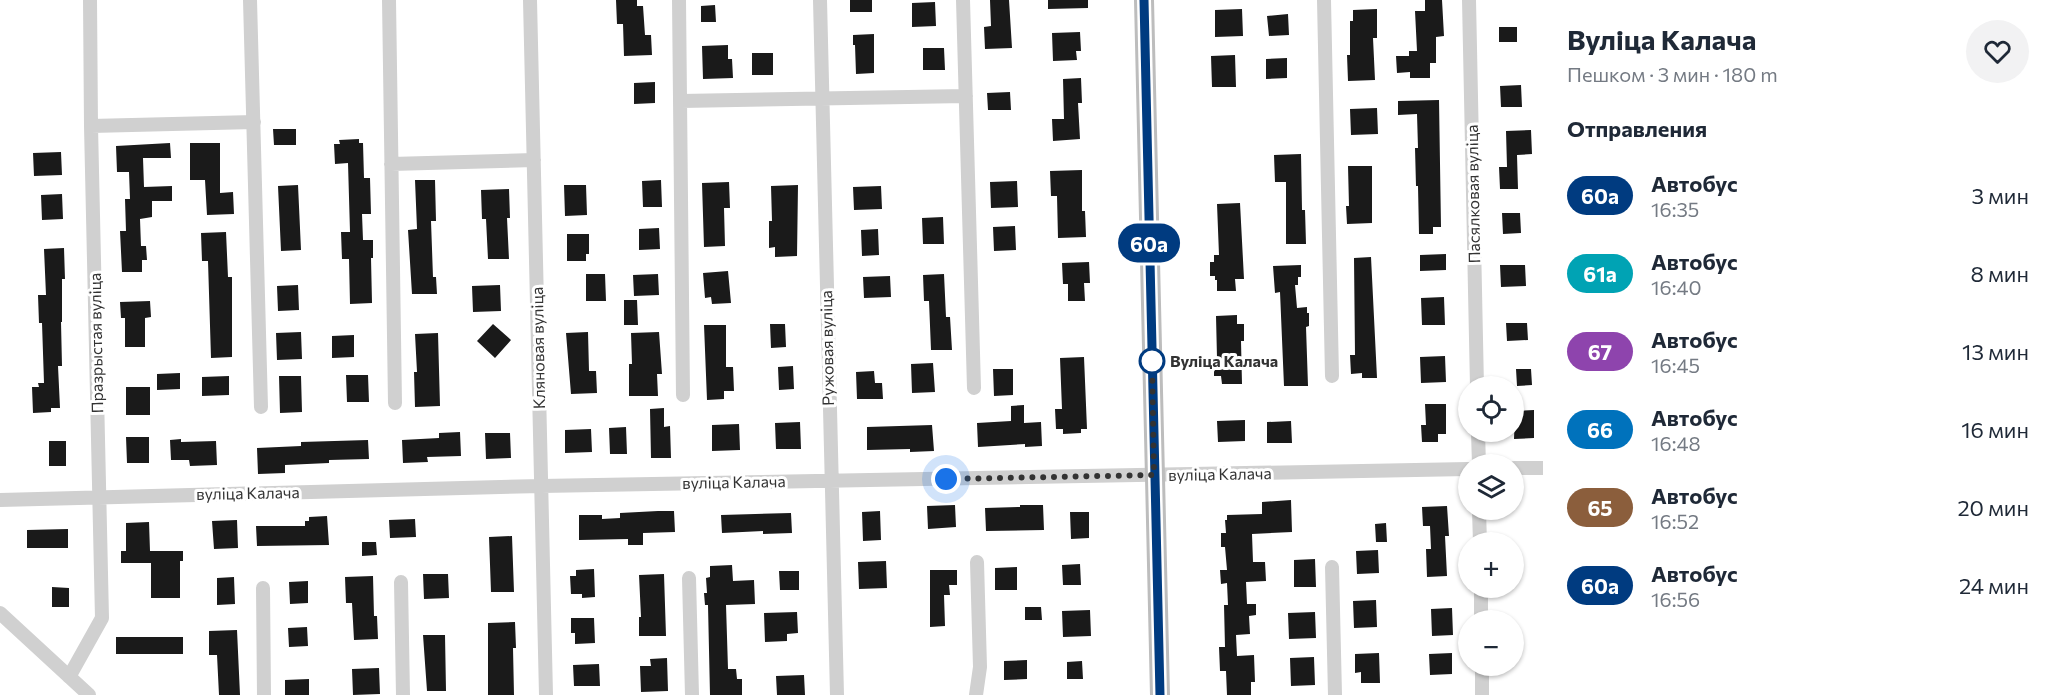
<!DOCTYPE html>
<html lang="ru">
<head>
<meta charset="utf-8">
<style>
	:root { --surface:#fff; --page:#f2f2f3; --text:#1f2937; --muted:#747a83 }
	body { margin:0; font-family:Commissioner,sans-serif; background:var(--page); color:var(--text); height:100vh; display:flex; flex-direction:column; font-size:22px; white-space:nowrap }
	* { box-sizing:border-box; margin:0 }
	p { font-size:20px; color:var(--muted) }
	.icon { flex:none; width:33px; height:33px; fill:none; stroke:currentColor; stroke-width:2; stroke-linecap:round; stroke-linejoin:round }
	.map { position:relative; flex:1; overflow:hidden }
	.drawer { display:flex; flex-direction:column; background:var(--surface); width:510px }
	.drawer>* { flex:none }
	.badge { padding:0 12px; border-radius:20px; font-size:21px; line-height:39px }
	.controls { position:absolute; left:1458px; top:376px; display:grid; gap:12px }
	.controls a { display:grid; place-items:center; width:66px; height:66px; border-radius:50%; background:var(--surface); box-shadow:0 2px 4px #0004; font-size:30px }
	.you { position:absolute; width:30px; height:30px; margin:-15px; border:4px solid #fff; border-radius:50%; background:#1a73e8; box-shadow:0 0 0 9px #1a73e833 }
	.map>.badge { position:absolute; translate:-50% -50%; box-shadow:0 0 0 3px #fff }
	h2 { padding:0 24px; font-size:22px; line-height:54px }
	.round { display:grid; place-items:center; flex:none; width:63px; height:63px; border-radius:32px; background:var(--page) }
	.summary { display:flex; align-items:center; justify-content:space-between; height:102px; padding:0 24px }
	h1 { font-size:28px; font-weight:700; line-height:45px }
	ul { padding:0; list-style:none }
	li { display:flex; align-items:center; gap:18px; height:78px; padding:0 24px }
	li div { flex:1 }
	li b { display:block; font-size:22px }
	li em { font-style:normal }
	li .badge { min-width:66px; font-weight:700; text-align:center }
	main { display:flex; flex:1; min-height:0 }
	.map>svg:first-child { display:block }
</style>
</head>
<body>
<main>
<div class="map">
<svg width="1543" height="695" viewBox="0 0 1543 695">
	<rect width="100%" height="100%" fill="#fff"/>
	<path fill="#1a1a1a" d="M616,0H637V6H643L645,35H651L652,55L624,56L623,24H617Z
		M850,0H872V12H850Z
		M990,0H1009L1012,48L985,49L984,27L991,26Z
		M1048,0H1088V8L1048,9Z
		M1425,0H1442L1444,36L1436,37V63H1430V78H1410V72L1397,73L1396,56H1409V51H1417L1415,11H1425Z
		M935,2L936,26L912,27V3Z
		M715,5L716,22H701V6Z
		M1242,9L1243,36L1215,37V10Z
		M1377,9V38H1373L1375,80L1348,81L1347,55H1350V21H1353V10Z
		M1288,14L1289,35L1269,36L1267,16Z
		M1499,27H1517V42H1499Z
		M1080,32L1081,51H1076L1077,60L1053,61L1052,33Z
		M874,34V73L856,74L855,45H853V35Z
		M728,45V59H732L733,78L703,79L702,46Z
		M923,48H944L945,70H923Z
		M752,53H773V75H752Z
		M1235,55L1236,87H1212L1211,56Z
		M1287,58V78L1266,79V59Z
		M1081,78L1082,103H1078L1080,139L1053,141L1052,119H1064L1063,79Z
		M655,82V103L634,104V83Z
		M1521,85L1522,107H1501L1500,86Z
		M1010,92L1011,110H988L987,93Z
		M1439,100L1441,227H1433V234H1419L1418,186H1416L1415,148H1418L1417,114L1398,115V101Z
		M1377,108L1378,134L1351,135L1350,109Z
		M273,129H296V145H274Z
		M1531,130L1532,154L1517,155L1518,189H1500L1499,167H1507L1506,131Z
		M359,139V143H363L364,178H370L371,214H362L363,240H373V258H371L372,303L350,304L349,259H342L341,232H350L348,163L335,164L334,144H340L339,140Z
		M170,143L171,158H143L144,187L172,186V201H152V217L140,219L141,246H146L147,260H142V272H122L120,231H126L125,199H130L129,172H117L116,146Z
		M190,143H220V193L233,192L234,214L207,215L205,180H190Z
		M61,152L62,175L34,176L33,153Z
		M1301,154L1302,210H1305L1306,244H1286V182H1275L1274,155Z
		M1348,166H1372V223L1347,224L1346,206H1349Z
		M1082,170V211H1085L1086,237L1058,238L1057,196H1051L1050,171Z
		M415,180H435L436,221H431L433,277H436L437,294H412L408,230L417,229Z
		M661,180L662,207H643L642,181Z
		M1017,181L1018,207L991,208L990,182Z
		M729,182L730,208H724L725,246L704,247L702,183Z
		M298,185L301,250L281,251L278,186Z
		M564,185H586L587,215L565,216Z
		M798,185L797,256L775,257V247L769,248V221H772L771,186Z
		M881,186L882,209L854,210L853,187Z
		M509,189L510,218H507L509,259H488L486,219H482L481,190Z
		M62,194L63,219L42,220L41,195Z
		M1240,203L1244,279H1235L1236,291H1217V280H1215V276H1210V262H1214V255H1219L1217,204Z
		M1502,213H1520L1521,233L1503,234Z
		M943,217L944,244H923L922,218Z
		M1015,226L1016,250L994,251L993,227Z
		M659,228L660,249L639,250V229Z
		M878,229L879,255L862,256L861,230Z
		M226,232L228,277H232V357L211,358L208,261H202L201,233Z
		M567,234H589V254H586V261H567Z
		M64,248L65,279H62V322H61L62,366H58L60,408H51V412L33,413L32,387H39L38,383H44L42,323H39L38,295H46L44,249Z
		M1446,254V270L1420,271V255Z
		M1371,257L1377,378H1362V373L1351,374L1350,355H1355L1354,258Z
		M1089,262L1090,283H1084L1085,301H1068V284H1063L1062,263Z
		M1301,265V277H1298V285H1295L1297,308L1307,307V313H1309V326L1306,327L1308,386H1284L1280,292L1275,293L1273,266Z
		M1500,265H1525L1526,286L1501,287Z
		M728,271L731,303L712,304L711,297L705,298L703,273Z
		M586,274H605L606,301H586Z
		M658,274L659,295L634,296L633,275Z
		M944,274L946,317H950L952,350H931L929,301H924L923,275Z
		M890,276L891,297L864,298L863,277Z
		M298,285L299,310L278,311L277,286Z
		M500,285L501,311L473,312L472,286Z
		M1444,297L1445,325H1422L1421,298Z
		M624,300H637L638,325H624Z
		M150,301L151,317L145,318V347H125V318H121L120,302Z
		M1237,315V324H1244V341H1241L1242,384H1222L1221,376H1214V358H1217L1216,316Z
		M1506,323H1527L1528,340L1507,341Z
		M493,324L511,340L495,358L477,341Z
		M770,324H785L786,347L771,348Z
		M704,325H726V367H733L734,391H724V399L707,400Z
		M301,332L302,359L277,360L276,333Z
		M588,332L589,371H596L597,393L571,394L566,333Z
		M659,332L662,374H657L658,396H629V364H632L631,333Z
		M438,333L440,406L415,407L414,372H417L415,334Z
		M354,335V357L332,358V336Z
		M1445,356L1446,382L1421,383L1420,357Z
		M1084,357L1087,429H1081V433L1063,434V429H1056L1055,409H1062L1060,358Z
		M933,363L935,392L912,393L911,364Z
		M793,366L794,389L779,390L778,367Z
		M993,369H1013V395L994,396Z
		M1516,369H1531L1532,385L1517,386Z
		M874,371L875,383H882L883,399H857L856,372Z
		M180,373V389L157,390V374Z
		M346,375H368L369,402H347Z
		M229,376V395L202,396V377Z
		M279,376H301L302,412L280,413Z
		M126,387H150V415H126Z
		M1425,404H1446V434H1438V442H1422L1421,425H1426Z
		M1024,405V423L1041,422L1042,446L1025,447V444L978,447L977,423L1011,421V406Z
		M664,408V427L670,426L671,458H651L650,409Z
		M1534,410V438L1514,439L1515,411Z
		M1245,420V441L1218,442L1217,421Z
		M1291,421L1292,443H1267V422Z
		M800,422L801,449H776L775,423Z
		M739,424L740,450L712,451V425Z
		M932,425L934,451L910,452V449L867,450V427Z
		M626,427L627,454H610L609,428Z
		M591,429L592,452L565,453V430Z
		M460,432L461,456L427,457L428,462L403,463L402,440L439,438V433Z
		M485,433H510L511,458L486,459Z
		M126,437H149V463H127Z
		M181,439V442L216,441L217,465L190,466L189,460H171L170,440Z
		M368,440L369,459L329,460V463L285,465V473L258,474L257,448L301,446V442Z
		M49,441H66V466H49Z
		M1291,500L1292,532L1252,534L1253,562H1265L1266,581L1246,582L1247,604H1256V615L1249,616L1250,634L1236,635L1237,656L1254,655L1255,682H1251V695H1227L1226,671H1220L1219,647H1225L1224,605H1228L1227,583L1221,584L1220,570H1227L1225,547H1221V533H1226L1225,520H1227V515L1262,514V502Z
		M955,505L956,527L928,529L927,506Z
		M1020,505H1043L1044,530L986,531L985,508L1020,507Z
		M1447,506L1449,536H1445L1447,576L1427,577L1426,549H1431L1430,526H1423L1422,507Z
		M658,511H674L675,532L643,533V545H628V539L579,540V515H602V519L620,518V513Z
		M880,511L881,540L863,541L862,512Z
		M1070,512H1089V538L1071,539Z
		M791,513L792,533L763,534V531L722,533L721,515Z
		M327,516L329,545L257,546L256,526H305V521H309V517Z
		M415,519L416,537L390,538L389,520Z
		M237,520L238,548L214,549L212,521Z
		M149,522L150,551H183V561H180V598H151V563H121V551H126V523Z
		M1386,523L1387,542H1376L1375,524Z
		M68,529V548H27V530Z
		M512,536L514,592H491L489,537Z
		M362,542H376L377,555L362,556Z
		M1378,550L1379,573L1357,574L1356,551Z
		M1315,559L1316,587H1294V560Z
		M886,561L887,588L859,589L858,562Z
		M1080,564L1081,585H1063L1062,565Z
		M732,565L733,581L754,580L755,604L726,605L728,669H736L737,679H742V695H710L708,605H705L704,593H707L706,578L710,577V566Z
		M1017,567V590H995V568Z
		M594,569L595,597L582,598V594H571L570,576H576V570Z
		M930,570H957V585H949L950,595H944L945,626L930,627Z
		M779,571H799V590H780Z
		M423,574H448L449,598L424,599Z
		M664,574L666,636H639V617H641L639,575Z
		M373,576L374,616H377L378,639L354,640L352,603H346L345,577Z
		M234,577L235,604L217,605V578Z
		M308,581V603L290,604L289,582Z
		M52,587L69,588V607H52Z
		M1376,600L1377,627L1354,628L1353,601Z
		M1025,607H1041L1042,620H1025Z
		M1452,608L1453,635L1432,636L1431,609Z
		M1090,610L1091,636L1063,637L1062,611Z
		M797,612L798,633L787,634V641L765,642L764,613Z
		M1315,612L1316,638L1289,639L1288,613Z
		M571,618H594L595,643L575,644V633H571Z
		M515,622L516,648H513L514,695H488V623Z
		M307,627L308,646L289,647L288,628Z
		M237,630L240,695H219L217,655H209V631Z
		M423,635H445L446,691H427Z
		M116,637H183V654H116Z
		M1379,653L1380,683H1361V672L1355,673V654Z
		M1452,653V674L1430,675L1429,654Z
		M1314,657L1315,685L1291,686L1290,658Z
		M667,658L668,691L641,692L640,666H651L650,659Z
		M1027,660V679L1004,680V661Z
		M1082,661L1083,679H1067V662Z
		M599,664L600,686H574L573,665Z
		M379,668L380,694L353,695L352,669Z
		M804,675L805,695H777L776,676Z
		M309,679V695H285V680Z"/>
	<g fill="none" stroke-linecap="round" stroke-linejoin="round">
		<path stroke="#d0d0d0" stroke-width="14" d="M250,0L261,407
			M389,0L395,403
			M530,0L546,695
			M679,0L683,395
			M820,0L837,695
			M963,0L974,388
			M1324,0L1332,376
			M1469,0L1477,387
			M681,101L966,96
			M91,126L254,122
			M391,164L534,160
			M1478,432L1479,465
			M1514,468H1543
			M0,500L541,486L1468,469
			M1479,510L1480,543
			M1332,567L1335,695
			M689,578L692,695
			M401,582L403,695
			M263,588L264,695
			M1481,588V621
			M0,613L89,695
			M1482,666V695
			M69,677L102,618L91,126L90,0
			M976,695L980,667L977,562"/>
		<path stroke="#bdbdbd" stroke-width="20" d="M1144,0L1160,695"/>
	</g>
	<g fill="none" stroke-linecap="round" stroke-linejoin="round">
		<g stroke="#fff" stroke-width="14">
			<path id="line" d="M1144,0L1160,695"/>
		</g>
		<use href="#line" stroke="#003b80" stroke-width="9"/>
		<path stroke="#333" stroke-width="6" stroke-dasharray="0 10.8" d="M946,479L1154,475L1152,361"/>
	</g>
	<circle fill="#fff" stroke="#003b80" stroke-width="3" cx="1152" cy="361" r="12"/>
	<g text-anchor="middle" stroke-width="6" stroke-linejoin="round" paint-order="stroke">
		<g font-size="16" fill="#333" stroke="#fff">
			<text transform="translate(1473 194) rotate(-91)" y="6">Пасялковая вуліца</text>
			<text transform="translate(96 343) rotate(-91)" y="6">Празрыстая вуліца</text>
			<text transform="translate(538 348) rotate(-91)" y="6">Кляновая вуліца</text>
			<text transform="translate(827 348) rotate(-91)" y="6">Ружовая вуліца</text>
			<text transform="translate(1220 474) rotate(-1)" y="6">вуліца Калача</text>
			<text transform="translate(734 482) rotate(-1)" y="6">вуліца Калача</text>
			<text transform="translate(248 493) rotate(-1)" y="6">вуліца Калача</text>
		</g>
		<g font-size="16" font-weight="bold" fill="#333" stroke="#fff" text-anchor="start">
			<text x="1170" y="367">Вуліца Калача</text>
		</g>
	</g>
</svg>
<div class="controls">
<a><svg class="icon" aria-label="locate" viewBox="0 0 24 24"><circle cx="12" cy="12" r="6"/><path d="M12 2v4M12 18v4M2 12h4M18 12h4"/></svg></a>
<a><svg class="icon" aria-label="layers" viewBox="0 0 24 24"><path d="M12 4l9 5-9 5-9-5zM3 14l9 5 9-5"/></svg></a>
<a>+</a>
<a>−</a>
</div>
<div class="you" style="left:946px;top:479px"></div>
<b class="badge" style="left:1149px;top:243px;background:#003b80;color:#fff">60а</b>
</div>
<section class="drawer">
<div class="summary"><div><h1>Вуліца Калача</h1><p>Пешком · 3 мин · 180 m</p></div><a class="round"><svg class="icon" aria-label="heart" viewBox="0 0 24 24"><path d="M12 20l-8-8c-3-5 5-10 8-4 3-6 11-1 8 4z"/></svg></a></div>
<h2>Отправления</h2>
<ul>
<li><span class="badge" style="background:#003b80;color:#fff">60а</span><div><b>Автобус</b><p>16:35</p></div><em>3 мин</em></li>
<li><span class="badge" style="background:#00a3b4;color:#fff">61а</span><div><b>Автобус</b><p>16:40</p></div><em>8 мин</em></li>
<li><span class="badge" style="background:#8e44ad;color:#fff">67</span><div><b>Автобус</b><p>16:45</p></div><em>13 мин</em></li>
<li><span class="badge" style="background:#0072bc;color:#fff">66</span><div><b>Автобус</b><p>16:48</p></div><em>16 мин</em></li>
<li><span class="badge" style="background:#8b5e3c;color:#fff">65</span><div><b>Автобус</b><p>16:52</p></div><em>20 мин</em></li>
<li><span class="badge" style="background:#003b80;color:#fff">60а</span><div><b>Автобус</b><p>16:56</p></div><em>24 мин</em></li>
</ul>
</section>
</main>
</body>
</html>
